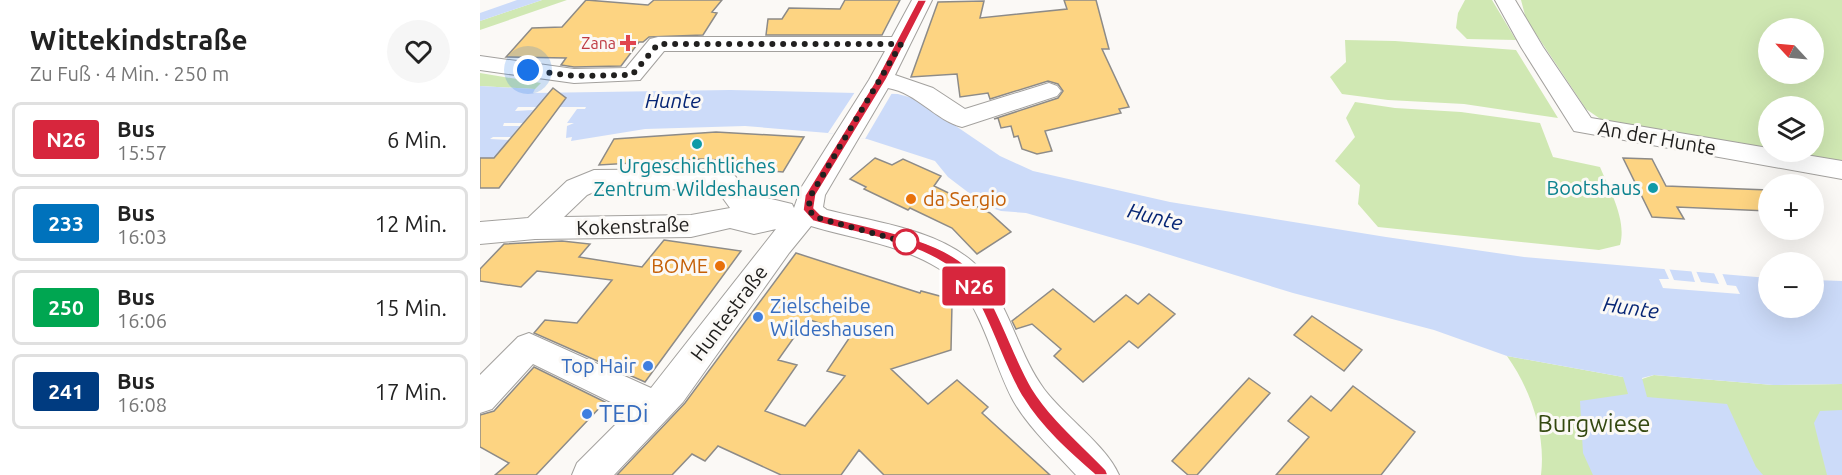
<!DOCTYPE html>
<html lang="de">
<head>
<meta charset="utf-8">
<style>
	:root { --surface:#fff; --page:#f6f6f6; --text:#222; --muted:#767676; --line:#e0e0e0 }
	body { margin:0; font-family:Ubuntu,sans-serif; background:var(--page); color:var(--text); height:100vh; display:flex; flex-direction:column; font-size:22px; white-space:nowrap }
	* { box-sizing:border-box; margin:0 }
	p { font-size:20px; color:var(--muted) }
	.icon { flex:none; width:33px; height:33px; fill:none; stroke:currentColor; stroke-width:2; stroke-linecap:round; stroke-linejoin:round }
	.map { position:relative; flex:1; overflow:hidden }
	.panel { display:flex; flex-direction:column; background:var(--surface); width:480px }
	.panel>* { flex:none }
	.badge { padding:0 12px; border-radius:4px; font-size:21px; line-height:39px }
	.needle { width:39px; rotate:296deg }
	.tools { position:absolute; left:1278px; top:18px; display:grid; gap:12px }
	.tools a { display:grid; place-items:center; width:66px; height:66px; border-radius:50%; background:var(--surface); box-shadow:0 6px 24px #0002; font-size:30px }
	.you { position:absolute; width:30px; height:30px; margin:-15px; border:4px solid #fff; border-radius:50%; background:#1a73e8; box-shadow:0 0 0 9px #1a73e833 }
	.map>.badge { position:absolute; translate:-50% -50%; box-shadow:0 0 0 3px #fff }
	.round { display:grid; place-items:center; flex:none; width:63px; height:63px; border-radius:32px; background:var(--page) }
	.summary { display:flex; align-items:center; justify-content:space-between; height:102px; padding:0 30px }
	h1 { font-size:28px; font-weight:700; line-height:45px }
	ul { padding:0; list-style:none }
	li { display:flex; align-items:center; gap:18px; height:75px; margin:0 12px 9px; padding:0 18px; border:3px solid var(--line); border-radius:9px }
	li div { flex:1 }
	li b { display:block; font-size:22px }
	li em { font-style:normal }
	li .badge { min-width:66px; font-weight:700; text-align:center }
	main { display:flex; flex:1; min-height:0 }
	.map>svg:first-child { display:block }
</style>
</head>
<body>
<main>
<section class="panel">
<div class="summary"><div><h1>Wittekindstraße</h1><p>Zu Fuß · 4 Min. · 250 m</p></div><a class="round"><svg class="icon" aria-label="heart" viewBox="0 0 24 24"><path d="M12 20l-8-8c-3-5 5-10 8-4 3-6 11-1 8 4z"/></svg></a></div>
<ul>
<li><span class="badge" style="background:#d7263d;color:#fff">N26</span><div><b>Bus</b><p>15:57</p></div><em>6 Min.</em></li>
<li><span class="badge" style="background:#0072bc;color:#fff">233</span><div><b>Bus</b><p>16:03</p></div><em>12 Min.</em></li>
<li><span class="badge" style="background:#00a651;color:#fff">250</span><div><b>Bus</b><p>16:06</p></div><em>15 Min.</em></li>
<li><span class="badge" style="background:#003b80;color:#fff">241</span><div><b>Bus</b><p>16:08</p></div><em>17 Min.</em></li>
</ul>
</section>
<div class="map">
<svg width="1362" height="475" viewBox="0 0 1362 475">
	<rect width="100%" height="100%" fill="#fbf9f6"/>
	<path fill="#d0e8b3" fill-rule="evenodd" d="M62,0H87L0,30V21Z
		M985,0H1012L1036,40L987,39L976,28L978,13Z
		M1041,0H1362V164L1129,125L1106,109L1046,19ZM1288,28H1334V74H1288ZM1288,106H1334V152H1288Z
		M865,40L915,41L1036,50L1078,118L984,104L908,100L862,94L850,77L866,62Z
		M0,73L61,83L55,89L0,86Z
		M875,102L915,108L981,112L1060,123L1073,157L1120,167C1130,191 1147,220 1140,245L1119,250L898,227L878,204L880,185L855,161L875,137L866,118Z
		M1027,356L1143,377L1162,379L1174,375L1293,385L1362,384V475H1061C1066,434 1051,390 1027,356Z"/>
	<path fill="#ccdbf9" d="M37,0H62L0,21V13Z
		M0,86L55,89L53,93L250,90L418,94L436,99L520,156L553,171L690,202L906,237L1044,257L1288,278V308H1334V280L1362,281V384L1293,385L1174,375L1162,378L1167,397L1247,404L1276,467L1283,475H1113L1103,453L1100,401L1148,394L1143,377L1027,356L954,330L813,293L661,246L546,213L521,211L506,206L468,177L455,161L387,139L348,133L265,126L165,129L91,141L92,137L86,138L87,126L94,123H87L97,109H105L106,107H38L35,111L53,110L43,123H24L23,126H40L31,137H13L10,139L29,140L14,158H0Z
		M1362,410V475H1347L1334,423L1340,411Z"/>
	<path fill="#fbf9f6" d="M375,92L412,93L385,139L348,133Z
		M1184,268H1189L1194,280L1215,282L1211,270L1216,271L1221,282L1239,284L1234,273H1242L1247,285L1256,286L1260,294L1183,288L1179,279H1189Z"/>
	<path fill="#fdd482" stroke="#8d8b88" stroke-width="1.5" fill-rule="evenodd" d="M106,0L168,5L174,0H242L232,12L237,13L223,35L169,37L163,42H159L141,66L94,67L81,65L86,58L26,57L52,28L82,27Z
		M365,0H420L402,35H286L288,19H302L309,8L360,9Z
		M584,0H616L629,49H622L649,107L639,109L641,113L565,131L572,151L557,154L542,149L538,136L534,137L531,126L521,128L518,118L514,119L578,98L583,91L578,84L568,81L510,99L508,93L480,97L477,74L431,77L458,2L504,1L500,18L587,9Z
		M73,88L86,98L19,188H0V158H14Z
		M236,132L324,137L303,172L254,168L258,161L221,159L119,165L134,139Z
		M395,158L412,165L423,159L461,176L454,186L510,213L531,232L497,254L472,228L430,208L428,210L384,189L386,187L370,179Z
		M1143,158L1172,159L1186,186L1288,190V211L1197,207L1204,219L1172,217Z
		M184,240L261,251L165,382L54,333L65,320L97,323L132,280L57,271L41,287L0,281V269L24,244L82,241L110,244L99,257L162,267Z
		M316,253L440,293L441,291L467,298L464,302L472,304L471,350L411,369L448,404L477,380L508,407L502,413L570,475H404L379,450L361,475H301L238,446L225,461L212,454L192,475H137L205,403ZM327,319L372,334L347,371L365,376L325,426L285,411L317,365L298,360Z
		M573,289L614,322L646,295L658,304L669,294L695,314L658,348L649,341L603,382L574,356L581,349L552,324L536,329L532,321Z
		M832,316L882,350L864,371L814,335Z
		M54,367L125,402L56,475H15L29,463L0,447V415L14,411Z
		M769,378L790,393L717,475H708L692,461Z
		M873,386L935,432L901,475H796L829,437L808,421L831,396L851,411Z"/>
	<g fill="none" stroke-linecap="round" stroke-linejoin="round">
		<g stroke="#a3a19e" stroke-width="2">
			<path id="minor" d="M432,0H452L415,75L453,88L485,109L569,83L577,86L581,91L577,96L482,127C455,120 437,93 408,88L345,195L343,207L347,210C394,222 455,229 493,262C505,273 514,289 521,303C536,332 545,363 564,389C585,417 626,445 639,475H596C575,452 550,429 534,402C510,359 502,295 458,268C419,244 373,239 331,226L309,253L203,402L134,475H92L97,463L149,411L53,364L12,409L0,413V375L38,337L49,333L171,388L296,229L274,234L250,228L211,237L55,239L0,244V222L48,218L87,181L114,170L230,169L255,176L270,194L312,204L314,208L321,188L389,80L405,51H184L160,80L94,83L0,70V56L94,69L146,68L170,39L178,37H412ZM230,189L237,190L250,208L211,215L84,217L107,195L118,190Z
				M1015,0H1035L1063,47L1111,118L1288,148V152H1308L1362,161V179L1094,131L1041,47Z"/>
		</g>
		<use href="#minor" fill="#fff" fill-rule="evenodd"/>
	</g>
	<path fill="#d7263d" stroke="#fff" stroke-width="1.5" d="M438,0H447L406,80L336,195L334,208L341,215C382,226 457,238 487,267C516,296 531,353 552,388C571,419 601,444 626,470L628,475H615C591,454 562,429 543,398C521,364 506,300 478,274C444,242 377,234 333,221L323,210L325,195L396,80Z"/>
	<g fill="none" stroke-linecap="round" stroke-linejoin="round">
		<path stroke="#21201f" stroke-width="6" stroke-dasharray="0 10.8" d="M48,70L94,76L152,75L178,44H421L331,195L328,210L338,218L436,245L426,242"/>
	</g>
	<path fill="#e0444e" stroke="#fbf9f6" stroke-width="2" d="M145 34h6v6h6v6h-6v6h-6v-6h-6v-6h6z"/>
	<g fill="#0f9aa8" stroke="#fbf9f6" stroke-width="2">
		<circle cx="217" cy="144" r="6"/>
		<circle cx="1173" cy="188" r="6"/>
	</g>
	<g fill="#e8710a" stroke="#fbf9f6" stroke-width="2">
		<circle cx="431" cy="199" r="6"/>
		<circle cx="240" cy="266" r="6"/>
	</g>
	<circle fill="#fff" stroke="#d7263d" stroke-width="3" cx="426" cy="242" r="12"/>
	<g fill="#3f7fe0" stroke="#fbf9f6" stroke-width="2">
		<circle cx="278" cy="317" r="6"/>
		<circle cx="168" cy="366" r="6"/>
		<circle cx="107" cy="414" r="6"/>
	</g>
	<g text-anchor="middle" stroke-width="6" stroke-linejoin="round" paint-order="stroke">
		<g font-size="16" fill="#be3a42" stroke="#fbf9f6" text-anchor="end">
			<text x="136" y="49">Zana</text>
		</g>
		<g font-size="20" fill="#21201f" stroke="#fbf9f6">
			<text transform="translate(1177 138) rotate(10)" y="7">An der Hunte</text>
			<text transform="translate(153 226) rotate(-2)" y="7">Kokenstraße</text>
			<text transform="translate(249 313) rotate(-53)" y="7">Huntestraße</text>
		</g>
		<g font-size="20" fill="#0d838f" stroke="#fbf9f6">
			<text x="217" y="173">Urgeschichtliches<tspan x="217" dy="23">Zentrum Wildeshausen</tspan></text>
			<text x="1161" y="195" text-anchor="end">Bootshaus</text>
		</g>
		<g font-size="20" fill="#c56008" stroke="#fbf9f6" text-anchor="start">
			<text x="443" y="206">da Sergio</text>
			<text x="228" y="273" text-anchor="end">BOME</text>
		</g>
		<g font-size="20" fill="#366cbe" stroke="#fbf9f6" text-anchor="start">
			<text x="290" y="313">Zielscheibe<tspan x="290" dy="23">Wildeshausen</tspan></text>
			<text x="156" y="373" text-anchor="end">Top Hair</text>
		</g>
		<g font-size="21" font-style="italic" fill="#062574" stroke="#fbf9f6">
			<text x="193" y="108">Hunte</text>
			<text transform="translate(675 217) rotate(14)" y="7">Hunte</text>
			<text transform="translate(1151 308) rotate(8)" y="7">Hunte</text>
		</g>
		<g font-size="24" fill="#366cbe" stroke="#fbf9f6" text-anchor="start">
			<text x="119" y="422">TEDi</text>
		</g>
		<g font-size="24" fill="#344910" stroke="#fbf9f6">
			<text x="1114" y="432">Burgwiese</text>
		</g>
	</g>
</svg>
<div class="tools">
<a><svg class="needle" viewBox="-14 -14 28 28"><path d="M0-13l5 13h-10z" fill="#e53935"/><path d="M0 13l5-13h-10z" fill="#767676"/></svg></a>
<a><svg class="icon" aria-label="layers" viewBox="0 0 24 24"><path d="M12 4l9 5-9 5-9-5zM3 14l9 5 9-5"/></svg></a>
<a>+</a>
<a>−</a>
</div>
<div class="you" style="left:48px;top:70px"></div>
<b class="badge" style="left:494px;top:286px;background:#d7263d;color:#fff">N26</b>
</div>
</main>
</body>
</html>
